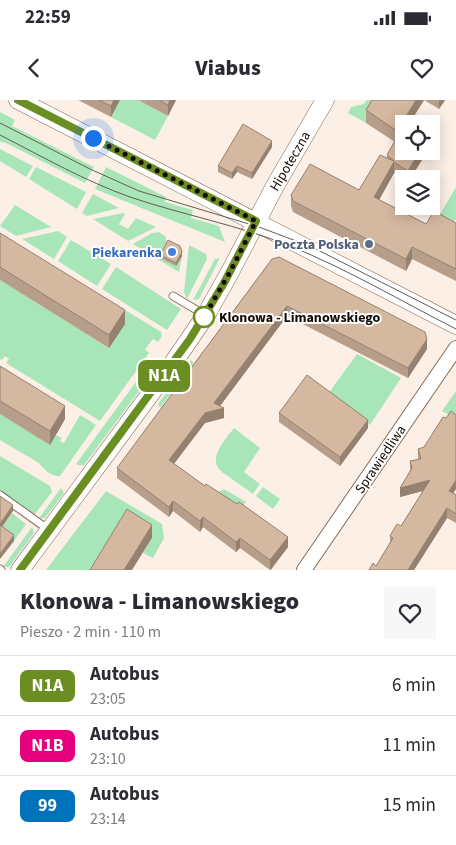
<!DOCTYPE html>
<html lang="pl">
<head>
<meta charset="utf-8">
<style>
	:root { --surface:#fff; --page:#f7f7f7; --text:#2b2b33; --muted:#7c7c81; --line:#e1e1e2 }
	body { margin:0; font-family:"Source Sans 3",sans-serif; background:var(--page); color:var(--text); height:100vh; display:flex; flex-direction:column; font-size:19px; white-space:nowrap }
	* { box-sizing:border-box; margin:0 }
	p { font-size:16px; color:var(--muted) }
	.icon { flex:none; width:28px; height:28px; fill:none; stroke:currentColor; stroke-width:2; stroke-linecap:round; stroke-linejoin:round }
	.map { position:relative; height:470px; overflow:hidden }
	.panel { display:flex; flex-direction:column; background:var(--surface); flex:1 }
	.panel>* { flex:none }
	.badge { padding:0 10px; border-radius:8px; font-size:18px; line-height:32px }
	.tools { position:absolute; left:395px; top:15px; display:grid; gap:10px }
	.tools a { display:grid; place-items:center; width:45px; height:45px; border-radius:0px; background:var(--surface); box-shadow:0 2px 12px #0003; font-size:25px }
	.you { position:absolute; width:25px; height:25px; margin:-12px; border:4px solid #fff; border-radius:50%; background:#1a73e8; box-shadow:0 0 0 8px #1a73e833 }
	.map>.badge { position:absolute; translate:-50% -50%; box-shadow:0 0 0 2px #fff }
	.round { display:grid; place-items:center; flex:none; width:52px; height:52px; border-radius:0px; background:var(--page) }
	.overview { display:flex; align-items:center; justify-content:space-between; height:85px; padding:0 20px }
	h1 { font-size:24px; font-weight:800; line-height:38px }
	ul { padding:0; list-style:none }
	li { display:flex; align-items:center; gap:15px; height:60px; padding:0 20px; border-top:1px solid var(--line) }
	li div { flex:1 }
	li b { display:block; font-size:19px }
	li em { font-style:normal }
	li .badge { min-width:55px; font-weight:700; text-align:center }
	.status { display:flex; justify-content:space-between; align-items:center; height:35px; padding:0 25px; background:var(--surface); direction:ltr }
	.status svg { height:14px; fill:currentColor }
	header { display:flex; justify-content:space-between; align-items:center; height:65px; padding:0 20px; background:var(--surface); font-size:22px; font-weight:800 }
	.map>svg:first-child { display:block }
</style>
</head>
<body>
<div class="status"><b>22:59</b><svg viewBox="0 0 49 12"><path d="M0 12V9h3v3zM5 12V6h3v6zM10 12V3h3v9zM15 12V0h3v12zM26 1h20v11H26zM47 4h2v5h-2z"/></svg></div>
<header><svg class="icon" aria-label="back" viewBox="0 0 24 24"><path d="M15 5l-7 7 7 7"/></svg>Viabus<svg class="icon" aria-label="heart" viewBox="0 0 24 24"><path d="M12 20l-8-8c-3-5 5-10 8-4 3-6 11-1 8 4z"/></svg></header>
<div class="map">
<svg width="456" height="470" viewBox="0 0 456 470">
	<rect width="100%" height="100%" fill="#fcefe6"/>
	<path fill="#a8e6b9" d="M120,0H138L168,16L155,40L111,17Z
		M367,0H380L366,23L348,13L351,7L364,4Z
		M0,12L15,20L12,26L94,67L85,83L4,42L3,43L0,41Z
		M0,49L33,66L26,77L0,61Z
		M36,67L86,92L77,109L29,79Z
		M106,67L166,97L165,102L193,110L191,118L219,126L225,142L95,89Z
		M456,87V119L453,124L439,116Z
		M93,94L119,108L87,116L82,113Z
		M15,105L51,127L16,136L0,126Z
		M124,113L125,114L119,124L128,129L136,118L156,127L128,141L93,119Z
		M58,131L67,137L54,159L22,139Z
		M159,132L166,137V141L182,156L179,172L133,144L152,133Z
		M71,140L111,164L97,186L58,161Z
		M189,145L206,154L207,159L187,199L184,192Z
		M220,158L199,199L193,200L215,159Z
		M116,167L181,209L167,230L102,189Z
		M0,180L109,248L111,215L117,205L161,232L162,236L158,242L153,239L145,249L149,253L100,321L6,263L9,259L5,256L2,260L0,259Z
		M357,254L401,278L370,325L328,294Z
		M191,260L194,263L160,308L158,304Z
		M138,279L145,283L84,365H78L76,364Z
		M456,291V319L442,311Z
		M0,314L50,344L56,335L62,338L60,341L64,343L80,315L96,325L60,376C52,377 43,369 39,363L0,340Z
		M234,328L260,348L244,372L260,384L253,394L222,372C206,359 225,340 234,328Z
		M0,356L50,386L52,392L34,415L0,391Z
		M263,387L280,399L273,409L256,396Z
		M61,388L64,393L45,418H39Z
		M224,389L246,402L237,414L211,401L220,391Z
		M106,391L162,424L164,438L153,458L143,453L152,438L126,422L95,470H46Z
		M12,413L26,424L14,441L0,430Z
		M32,427L34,433L9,467H3Z"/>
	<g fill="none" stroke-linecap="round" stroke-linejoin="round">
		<g stroke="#896c58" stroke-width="9">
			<path id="service" d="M173,196L205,215
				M0,395L49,430
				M0,469L1,470"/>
		</g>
		<g stroke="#896c58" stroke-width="16">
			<path id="minor" d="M304,470L456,248"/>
		</g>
		<g stroke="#896c58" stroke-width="19">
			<g id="tertiary">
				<path d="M18,0L456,225"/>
				<path id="s1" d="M20,470L171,266L206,215L230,172L275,86L325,0"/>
			</g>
		</g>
		<use href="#service" stroke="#fff" stroke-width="7"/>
		<use href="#minor" stroke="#fff" stroke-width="14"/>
		<use href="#tertiary" stroke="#fff" stroke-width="18"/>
		<path stroke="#655a53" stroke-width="1" d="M0,23L90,69L139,91L259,127L312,147L456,220
			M0,35C43,57 85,81 130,97C183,115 238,125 290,146C347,169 401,201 456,229"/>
	</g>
	<path fill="#b79e8a" d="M78,0H120L111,17Z
		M138,0H176L168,16Z
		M372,0H445L439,9L424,0L409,24H404V51H425V55L410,79H404L394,73L379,100L426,124L456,123V181L412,159L406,171L293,112L291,106V95L359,90L387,58V55L395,42L366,23V10Z
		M272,47L252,79L237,72L232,79L218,72V66Z
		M0,133L125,224L109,248L0,180Z
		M160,155L182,156L176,166L160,158Z
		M272,159L427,249L408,278L287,216L220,306L224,318L205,323L174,364L288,447L271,470H270L240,448L236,452L203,427L200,432L173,411L169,417L117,378V368Z
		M0,266L65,319L50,345L0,314Z
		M279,313L368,328L340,366L279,322Z
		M418,349L453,393L456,395V423L447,418L414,470H369L376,466L390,444V436L401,426L423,391L400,397L410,370V361L418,360Z"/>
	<path fill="#958170" d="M114,0H120L111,17V6Z
		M170,0H176L168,16V5Z
		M416,0H424L409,24H404V33L397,43V31Z
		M439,0H445L439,9Z
		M272,41V47L252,79V73Z
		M420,51H425V55L410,79H408V71Z
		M394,62V73L374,109V97Z
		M237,66V72L232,79V73Z
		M412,147V159L406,171V159Z
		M182,152V156L176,166V163Z
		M287,206V216L217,310L224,308V318L205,323L169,370V360L205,313L214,303Z
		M125,210V224L109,248V235Z
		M427,239V249L408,278V268Z
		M65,306V319L50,345V331Z
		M368,320V328L340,366V357Z
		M430,380V389L400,397V388Z
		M456,380V389L449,400V391Z
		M173,401V411L169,417V407Z
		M13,405V411L0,430V424Z
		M447,408V418L414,470H408Z
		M203,417V427L200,432V421Z
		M152,425V438L132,470H124Z
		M14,435V441L0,459V454Z
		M288,437V447L270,470V460Z
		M240,438V448L236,452V442Z"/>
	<path fill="#d5b8a0" stroke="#958170" d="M99,0H114L111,6Z
		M159,0H170L168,5Z
		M372,0H416L397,31L366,10Z
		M243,24L272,41L252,73L237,66L232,73L218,66Z
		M401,30L404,32V51H420L408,71L394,62L374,97L426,124L434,111L456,123V169L412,147L406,159L293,101L291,95L310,64L359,90L380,55L394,61L387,55Z
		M0,133L125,210L109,235L0,167Z
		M168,140L180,146L182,152L176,163L160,155Z
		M279,157L425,232L427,239L408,268L287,206L214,303L224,308L205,313L169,360L205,386L206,384L237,404L239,402L288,437L270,460L240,438L236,442L203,417L200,421L173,401L169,407L117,368L272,159Z
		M0,266L65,306L50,331L0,301Z
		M307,275L368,320L340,357L279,313Z
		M451,311L456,315V380L449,391L456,395V414L447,408L408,470H369L373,463L376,466L393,438L390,436L397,424L401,426L430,380L400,388L412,368L410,361L421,359L418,349L424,347L443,317L446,318Z
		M0,396L13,405L0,424Z
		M127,409L152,425L124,470H90Z
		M0,425L14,435L0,454Z"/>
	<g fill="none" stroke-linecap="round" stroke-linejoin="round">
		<g stroke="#fff" stroke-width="11">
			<path id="line" d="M18,0L256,121L224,183L190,239L20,470"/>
		</g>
		<use href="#line" stroke="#6b8e23" stroke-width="8"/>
		<path stroke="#140a04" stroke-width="5" stroke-dasharray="0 9" d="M93,38L256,121L230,172L204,217"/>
	</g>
	<circle fill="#5c6f8a" stroke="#fff" stroke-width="2" cx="369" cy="144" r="5"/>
	<circle fill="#3f7fe0" stroke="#fff" stroke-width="2" cx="172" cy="152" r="5"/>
	<circle fill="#fff" stroke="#6b8e23" stroke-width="2.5" cx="204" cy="217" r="10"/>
	<g text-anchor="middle" stroke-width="4" stroke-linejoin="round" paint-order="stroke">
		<g font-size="14" fill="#140a04" stroke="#fff">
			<text dy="5" stroke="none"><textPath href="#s1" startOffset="491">Hipoteczna</textPath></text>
			<text transform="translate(380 359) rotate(-56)" y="5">Sprawiedliwa</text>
		</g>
		<g font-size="14" font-weight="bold" fill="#4e5e75" stroke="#fff" text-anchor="end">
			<text x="359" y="149">Poczta Polska</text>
		</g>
		<g font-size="14" font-weight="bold" fill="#366cbe" stroke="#fff" text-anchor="end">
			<text x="162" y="157">Piekarenka</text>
		</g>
		<g font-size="14" font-weight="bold" fill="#140a04" stroke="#fff" text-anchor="start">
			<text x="219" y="222">Klonowa - Limanowskiego</text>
		</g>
	</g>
</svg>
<div class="tools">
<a><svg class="icon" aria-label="locate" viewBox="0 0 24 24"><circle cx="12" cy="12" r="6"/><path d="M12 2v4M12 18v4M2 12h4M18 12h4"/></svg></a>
<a><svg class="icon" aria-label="layers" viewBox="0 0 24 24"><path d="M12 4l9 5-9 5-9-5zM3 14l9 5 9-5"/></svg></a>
</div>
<div class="you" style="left:93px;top:38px"></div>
<b class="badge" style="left:164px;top:276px;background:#6b8e23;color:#fff">N1A</b>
</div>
<section class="panel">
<div class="overview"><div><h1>Klonowa - Limanowskiego</h1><p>Pieszo · 2 min · 110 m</p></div><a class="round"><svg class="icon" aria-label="heart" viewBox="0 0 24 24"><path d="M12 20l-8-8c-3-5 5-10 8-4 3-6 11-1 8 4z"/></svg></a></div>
<ul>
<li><span class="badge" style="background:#6b8e23;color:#fff">N1A</span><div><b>Autobus</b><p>23:05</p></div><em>6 min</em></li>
<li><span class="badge" style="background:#e6007e;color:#fff">N1B</span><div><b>Autobus</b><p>23:10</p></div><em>11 min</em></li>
<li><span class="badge" style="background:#0072bc;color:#fff">99</span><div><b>Autobus</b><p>23:14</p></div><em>15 min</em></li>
</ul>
</section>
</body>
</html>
